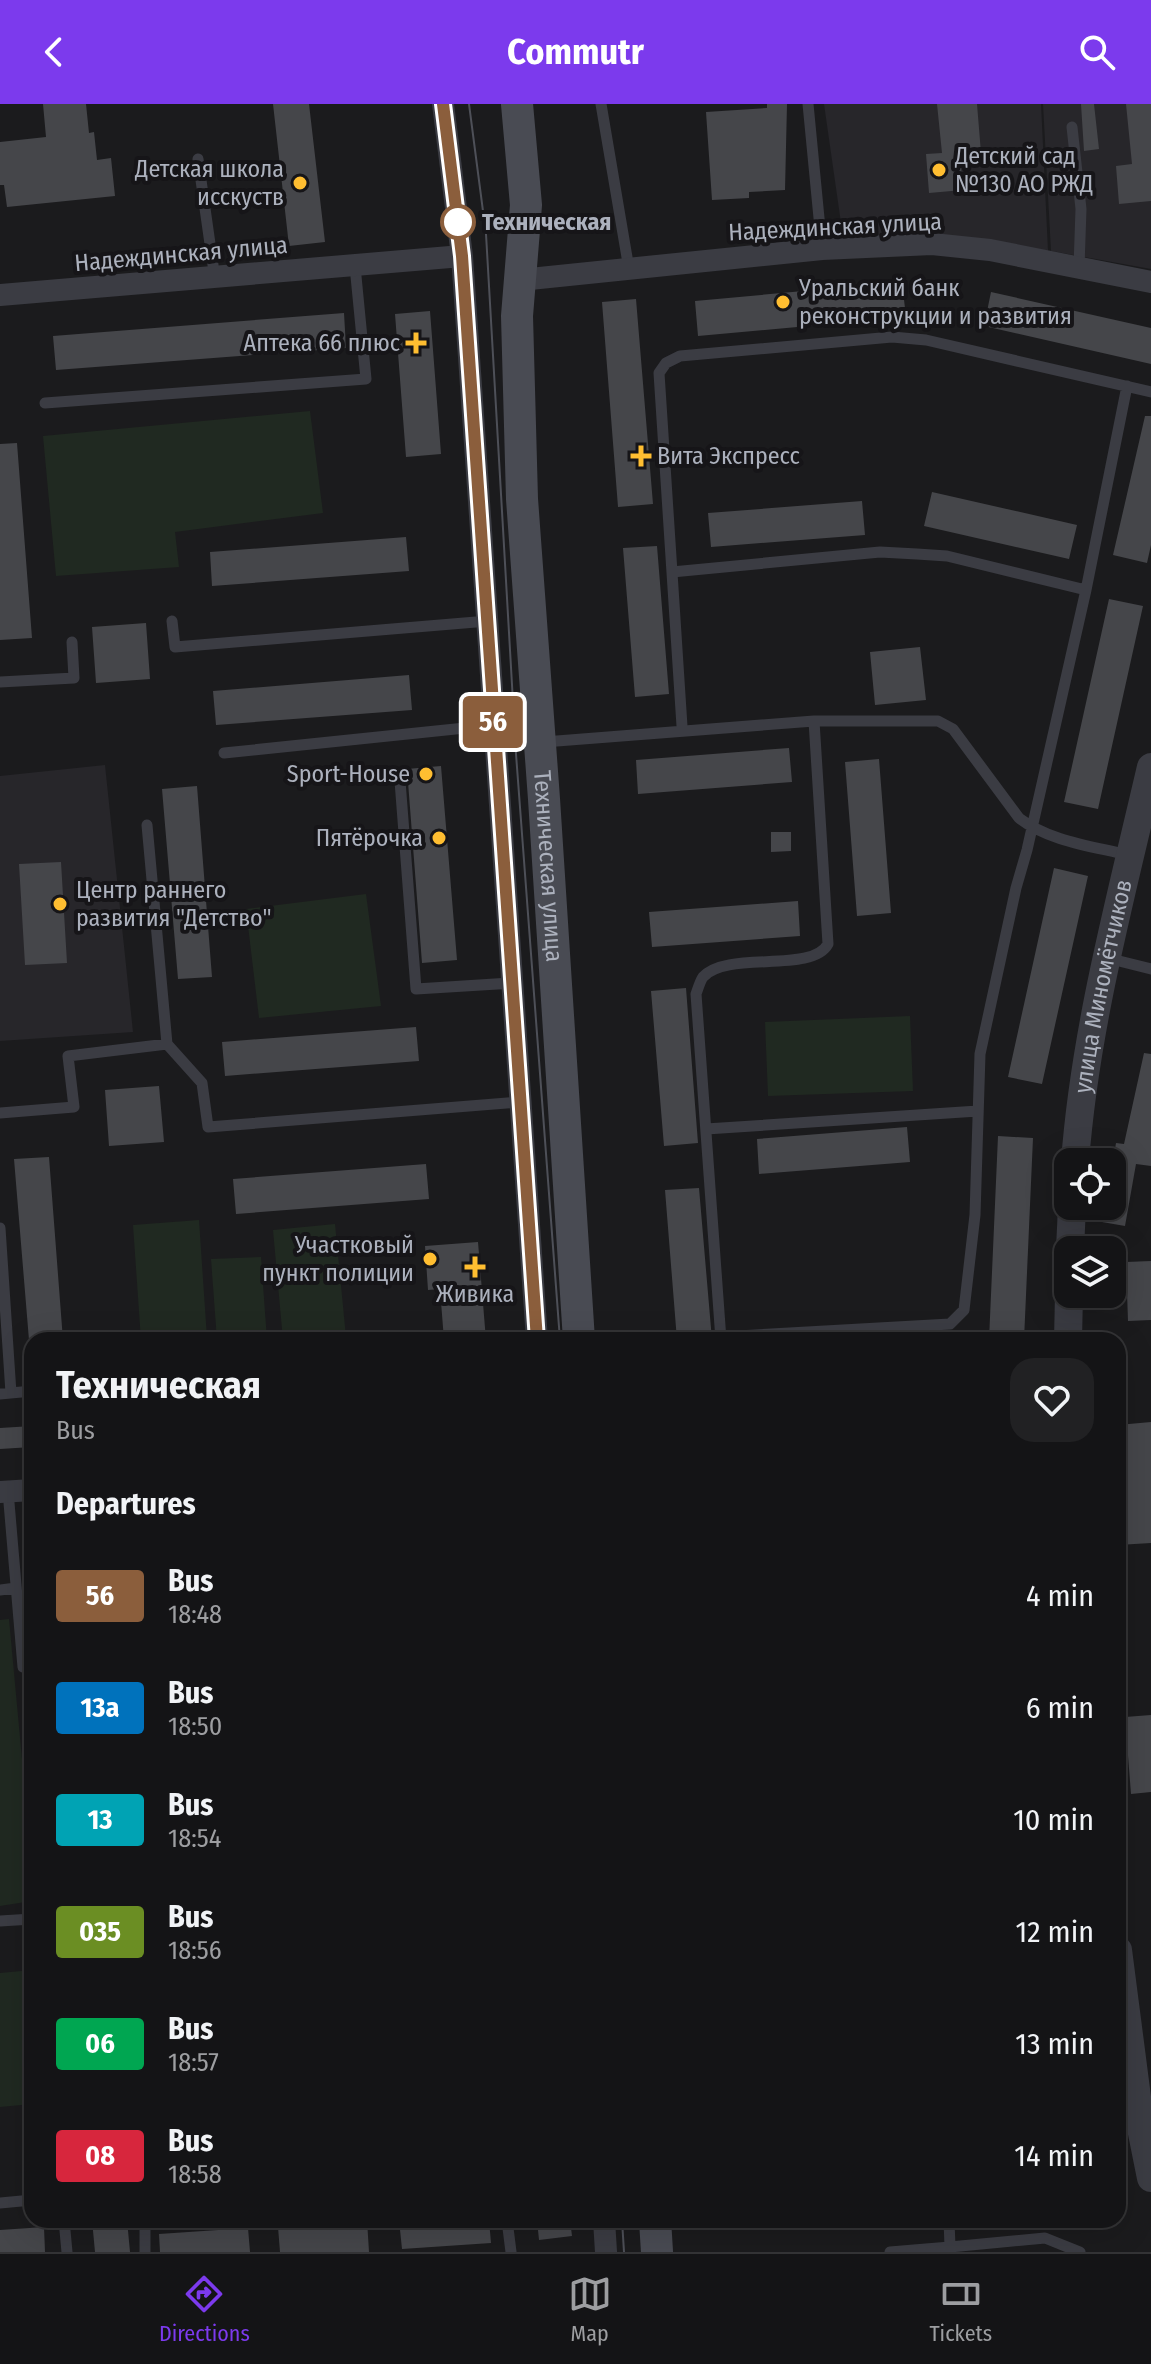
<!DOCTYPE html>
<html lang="en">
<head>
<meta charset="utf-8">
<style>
	:root { --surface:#141416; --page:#212123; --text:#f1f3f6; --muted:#9d9ea1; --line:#333335; --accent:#7c3aed }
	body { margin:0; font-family:"Fira Sans Condensed",sans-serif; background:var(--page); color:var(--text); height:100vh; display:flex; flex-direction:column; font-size:30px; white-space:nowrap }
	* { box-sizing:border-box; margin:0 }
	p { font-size:26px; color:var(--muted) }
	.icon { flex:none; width:44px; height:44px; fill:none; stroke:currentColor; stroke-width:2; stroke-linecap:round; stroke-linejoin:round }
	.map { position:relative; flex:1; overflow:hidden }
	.panel { position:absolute; left:24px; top:1228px; width:1102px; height:896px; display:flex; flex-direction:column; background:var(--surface); border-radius:24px; box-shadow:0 8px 32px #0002,0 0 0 2px var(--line) }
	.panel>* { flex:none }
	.badge { padding:0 16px; border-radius:6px; font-size:28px; line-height:52px }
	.tools { position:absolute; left:1054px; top:1044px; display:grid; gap:16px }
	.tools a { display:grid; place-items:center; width:72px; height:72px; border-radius:16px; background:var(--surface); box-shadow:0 8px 32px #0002,0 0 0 2px var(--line); font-size:40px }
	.map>.badge { position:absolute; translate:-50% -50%; box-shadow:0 0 0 4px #fff }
	h2 { padding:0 32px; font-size:30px; line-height:72px }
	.round { display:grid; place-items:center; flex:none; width:84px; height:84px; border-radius:24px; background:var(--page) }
	.summary { display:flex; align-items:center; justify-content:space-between; height:136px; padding:0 32px }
	h1 { font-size:38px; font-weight:700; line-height:60px }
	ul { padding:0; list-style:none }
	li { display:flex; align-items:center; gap:24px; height:112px; padding:0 32px }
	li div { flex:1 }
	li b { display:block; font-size:30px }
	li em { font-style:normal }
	li .badge { min-width:88px; font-weight:700; text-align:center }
	header { display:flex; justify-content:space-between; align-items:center; height:104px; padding:0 32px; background:var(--accent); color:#fff; font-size:36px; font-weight:700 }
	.tabs { display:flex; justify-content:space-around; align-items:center; height:112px; border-top:2px solid var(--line); background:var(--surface); font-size:22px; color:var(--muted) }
	.tabs a { display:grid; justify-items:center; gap:4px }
	.tabs .selected { color:var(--accent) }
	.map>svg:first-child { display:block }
</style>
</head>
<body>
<header><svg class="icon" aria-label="back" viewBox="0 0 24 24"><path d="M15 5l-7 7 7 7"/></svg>Commutr<svg class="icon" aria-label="search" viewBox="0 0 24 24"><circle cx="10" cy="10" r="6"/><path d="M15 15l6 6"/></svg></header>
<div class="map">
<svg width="1151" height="2148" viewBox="0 0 1151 2148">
	<rect width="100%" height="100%" fill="#1b1b1d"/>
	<path fill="#27262a" d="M824,0H1041L1048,147L901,132L843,133Z
		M1043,0H1151V165L1051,147Z
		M105,661L133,928L0,937V672Z"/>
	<path fill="#202921" d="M310,307L323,409L175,428L179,463L56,472L43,332Z
		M366,790L381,902L259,914L246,805Z
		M910,912L913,987L768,992L765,918Z
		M199,1116L207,1234L141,1236L133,1121Z
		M335,1120L346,1233L283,1236L273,1126Z
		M261,1153L267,1236H217L211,1155Z
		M9,1515L32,1763V1797L0,1802V1516Z
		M32,1866V2000L0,2003V1869Z"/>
	<path fill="#45464a" d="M43,0H86L89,29L94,28L97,56L111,54L115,92L7,103L4,81H0V38L46,33Z
		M273,0H309L325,138L289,142Z
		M767,0H787L785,86L749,88V94L712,96L706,8L767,4Z
		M937,0H977L981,49L960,51L963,86L929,89L926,50L942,49Z
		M1081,0H1094L1099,45L1084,47Z
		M1126,0H1151V97L1119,100L1116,62L1132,60Z
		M902,178L906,213L698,232L695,197Z
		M991,188L1151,224V260L984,222Z
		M636,195L653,400L618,403L602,198Z
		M430,207L441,350L406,353L395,210Z
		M344,209L346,244L56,266L53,232Z
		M1145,312H1151V441L1147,459L1113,451Z
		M17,339L32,534L0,536V340Z
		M932,388L1077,421L1069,455L924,422Z
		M862,397L865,431L711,443L708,409Z
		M406,433L409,467L212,482L210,448Z
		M657,442L669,590L635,593L623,444Z
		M1109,495L1143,502L1098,705L1064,698Z
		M146,519L150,575L96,579L92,523Z
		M920,543L926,596L875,601L870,548Z
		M409,571L412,606L216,621L213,587Z
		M789,644L792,678L638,690L636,656Z
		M879,655L891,809L857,812L845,658Z
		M441,662L457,856L422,859L407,665Z
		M197,682L212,873L178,875L162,685Z
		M771,728H791V747L771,748Z
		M61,758L67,859L25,861L19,760Z
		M1054,764L1088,772L1042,980L1008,973Z
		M798,797L800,832L652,843L649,808Z
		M686,884L698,1039L664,1042L651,887Z
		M416,923L419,957L225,972L222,938Z
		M1144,949L1151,950V1062L1136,1060L1125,1122L1102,1118L1105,1102H1112V1063L1116,1039L1124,1040Z
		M159,982L164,1038L109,1042L105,986Z
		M907,1023L910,1058L759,1070L757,1035Z
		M998,1032L1033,1034L1024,1236H989Z
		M49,1053L63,1236H29L14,1055Z
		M426,1060L429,1095L236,1110L233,1075Z
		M699,1084L712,1236H677L665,1086Z
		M478,1138L486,1236H444L440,1185L428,1186L425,1142Z
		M1151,1157V1216L1128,1217L1126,1158Z
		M1151,1318V1439L1118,1441V1321Z
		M32,1322V1343L0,1345V1324Z
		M1151,1611V1688L1131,1690L1125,1613Z
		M92,2116H127L130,2148H95Z
		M367,2116L369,2148H280L278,2123Z
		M399,2116H489L491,2139L402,2145Z
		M537,2116H570L572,2132L539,2136Z
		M44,2123L45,2148H0V2126Z
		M248,2124L250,2148H160L159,2130Z"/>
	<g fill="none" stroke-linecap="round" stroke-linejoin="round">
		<path stroke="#3b3c43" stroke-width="11" d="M601,0L629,165
			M808,0L822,145
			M1072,23L1081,105L1079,163
			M198,55L215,175
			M45,299L366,275L355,162
			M672,468L880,448L917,450L947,452L1086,486
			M172,517L175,543L488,517
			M0,578L74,574L72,538
			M682,622L659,269L666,259L680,252L892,233L926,236L1151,288
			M544,638L814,617H938L953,625L1019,714C1049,737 1091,742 1128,751
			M224,649L494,621
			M400,677L416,885L512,879
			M1107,854L1151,865
			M167,940L202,979L208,1023L520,998
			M0,1009L74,1003L68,952L167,940L147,721
			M706,1025L978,1007
			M0,1124L11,1289
			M720,1233L950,1220L964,1206L975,1111L980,950L1016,784L1027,746L1086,486L1127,282
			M721,1236L696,890C698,885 700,877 703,873C727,846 812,870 828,840L814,617
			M0,1290L32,1287
			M8,1387L23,1563L32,1562
			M0,1486L16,1484
			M0,1817L32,1815
			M1118,2026L1141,2024
			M0,2099L32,2096
			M64,2116L67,2148
			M145,2116V2148
			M507,2116L511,2148
			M949,2116L950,2143L1045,2134L1080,2148
			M890,2148L950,2143"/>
		<path stroke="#3b3c43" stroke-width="22" d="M443,0L462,152L537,1236
			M520,176L822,145L932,140L990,146L1151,178
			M0,191L462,152
			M0,1388L32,1386
			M604,2116L606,2148"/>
		<g stroke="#3b3c43" stroke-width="28">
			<path id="s1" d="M1075,1058C1085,924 1121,793 1151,663"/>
			<path d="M1070,1146L1072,1102"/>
			<path d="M1068,1236L1069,1190"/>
			<path d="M1118,1846L1141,2024L1151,2074"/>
		</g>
		<g stroke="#494b53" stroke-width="32">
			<path id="s2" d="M517,0L526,101L517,212L522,395L544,695L579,1236"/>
			<path d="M655,2116L657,2148"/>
		</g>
		<path stroke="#4e5058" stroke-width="2" d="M469,0L486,130L516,650L560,1236
			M622,2116L624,2148"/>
	</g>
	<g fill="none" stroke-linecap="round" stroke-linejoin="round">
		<g stroke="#fff" stroke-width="18">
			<path id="line" d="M443,0L462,152L537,1236"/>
		</g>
		<use href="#line" stroke="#8b5e3c" stroke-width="12"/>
	</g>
	<g fill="#ffbe31" stroke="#161518" stroke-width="3">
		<circle cx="939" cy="66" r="8"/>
		<circle cx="300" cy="79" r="8"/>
		<circle cx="783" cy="198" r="8"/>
		<path d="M412 227h8v8h8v8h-8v8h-8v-8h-8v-8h8z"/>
		<path d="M637 340h8v8h8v8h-8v8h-8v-8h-8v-8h8z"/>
		<circle cx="426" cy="670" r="8"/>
		<circle cx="439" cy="734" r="8"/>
		<circle cx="60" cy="800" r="8"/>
		<circle cx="430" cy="1155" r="8"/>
		<path d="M471 1151h8v8h8v8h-8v8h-8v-8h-8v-8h8z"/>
	</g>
	<circle fill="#fff" stroke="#8b5e3c" stroke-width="4" cx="458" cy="118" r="16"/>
	<g text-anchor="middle" stroke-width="8" stroke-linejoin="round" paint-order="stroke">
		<g font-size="24" fill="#acb1bd" stroke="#161518" text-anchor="end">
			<text x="955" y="60" text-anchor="start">Детский сад<tspan x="955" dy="28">№130 АО РЖД</tspan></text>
			<text x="284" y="73">Детская школа<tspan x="284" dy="28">исскуств</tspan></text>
			<text x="799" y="192" text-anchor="start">Уральский банк<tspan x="799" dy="28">реконструкции и развития</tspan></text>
			<text x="400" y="247">Аптека 66 плюс</text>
			<text x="657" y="360" text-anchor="start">Вита Экспресс</text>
			<text x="410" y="678">Sport-House</text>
			<text x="423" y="742">Пятёрочка</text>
			<text x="76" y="794" text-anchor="start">Центр раннего<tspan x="76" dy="28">развития "Детство"</tspan></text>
			<text x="414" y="1149">Участковый<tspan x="414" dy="28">пункт полиции</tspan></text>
			<text x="475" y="1198" text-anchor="middle">Живика</text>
		</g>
		<g font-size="24" font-weight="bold" fill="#acb1bd" stroke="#161518" text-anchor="start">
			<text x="482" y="126">Техническая</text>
		</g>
		<g font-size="24" fill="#acb1bd" stroke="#161518">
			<text transform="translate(835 123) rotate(-3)" y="8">Надеждинская улица</text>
			<text transform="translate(181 150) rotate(-5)" y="8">Надеждинская улица</text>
			<text dy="8" stroke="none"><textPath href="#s2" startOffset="764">Техническая улица</textPath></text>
			<text dy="8" stroke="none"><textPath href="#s1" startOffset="178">улица Миномётчиков</textPath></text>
		</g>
	</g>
</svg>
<div class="tools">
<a><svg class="icon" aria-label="locate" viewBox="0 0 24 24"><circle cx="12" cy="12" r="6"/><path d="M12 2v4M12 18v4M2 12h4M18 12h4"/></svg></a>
<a><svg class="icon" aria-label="layers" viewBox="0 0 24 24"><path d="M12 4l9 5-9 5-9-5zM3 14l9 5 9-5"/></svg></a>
</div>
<b class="badge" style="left:493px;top:618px;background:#8b5e3c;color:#fff">56</b>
<section class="panel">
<div class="summary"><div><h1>Техническая</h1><p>Bus</p></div><a class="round"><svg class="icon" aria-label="heart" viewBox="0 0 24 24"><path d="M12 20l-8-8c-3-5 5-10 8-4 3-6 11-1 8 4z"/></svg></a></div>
<h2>Departures</h2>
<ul>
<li><span class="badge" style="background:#8b5e3c;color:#fff">56</span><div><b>Bus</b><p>18:48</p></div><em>4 min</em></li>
<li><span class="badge" style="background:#0072bc;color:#fff">13а</span><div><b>Bus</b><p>18:50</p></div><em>6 min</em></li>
<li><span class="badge" style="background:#00a3b4;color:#fff">13</span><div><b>Bus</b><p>18:54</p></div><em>10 min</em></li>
<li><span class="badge" style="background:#6b8e23;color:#fff">035</span><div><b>Bus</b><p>18:56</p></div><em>12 min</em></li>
<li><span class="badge" style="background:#00a651;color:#fff">06</span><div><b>Bus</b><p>18:57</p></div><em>13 min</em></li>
<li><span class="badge" style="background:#d7263d;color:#fff">08</span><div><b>Bus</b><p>18:58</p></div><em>14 min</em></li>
</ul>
</section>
</div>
<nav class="tabs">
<a class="selected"><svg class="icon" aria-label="directions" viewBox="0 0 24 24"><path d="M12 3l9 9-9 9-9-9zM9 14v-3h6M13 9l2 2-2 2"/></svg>Directions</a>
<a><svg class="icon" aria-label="map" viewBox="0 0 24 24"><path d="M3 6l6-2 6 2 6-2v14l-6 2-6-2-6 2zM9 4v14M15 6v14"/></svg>Map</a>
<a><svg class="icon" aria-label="tickets" viewBox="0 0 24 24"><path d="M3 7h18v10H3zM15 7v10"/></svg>Tickets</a>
</nav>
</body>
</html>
